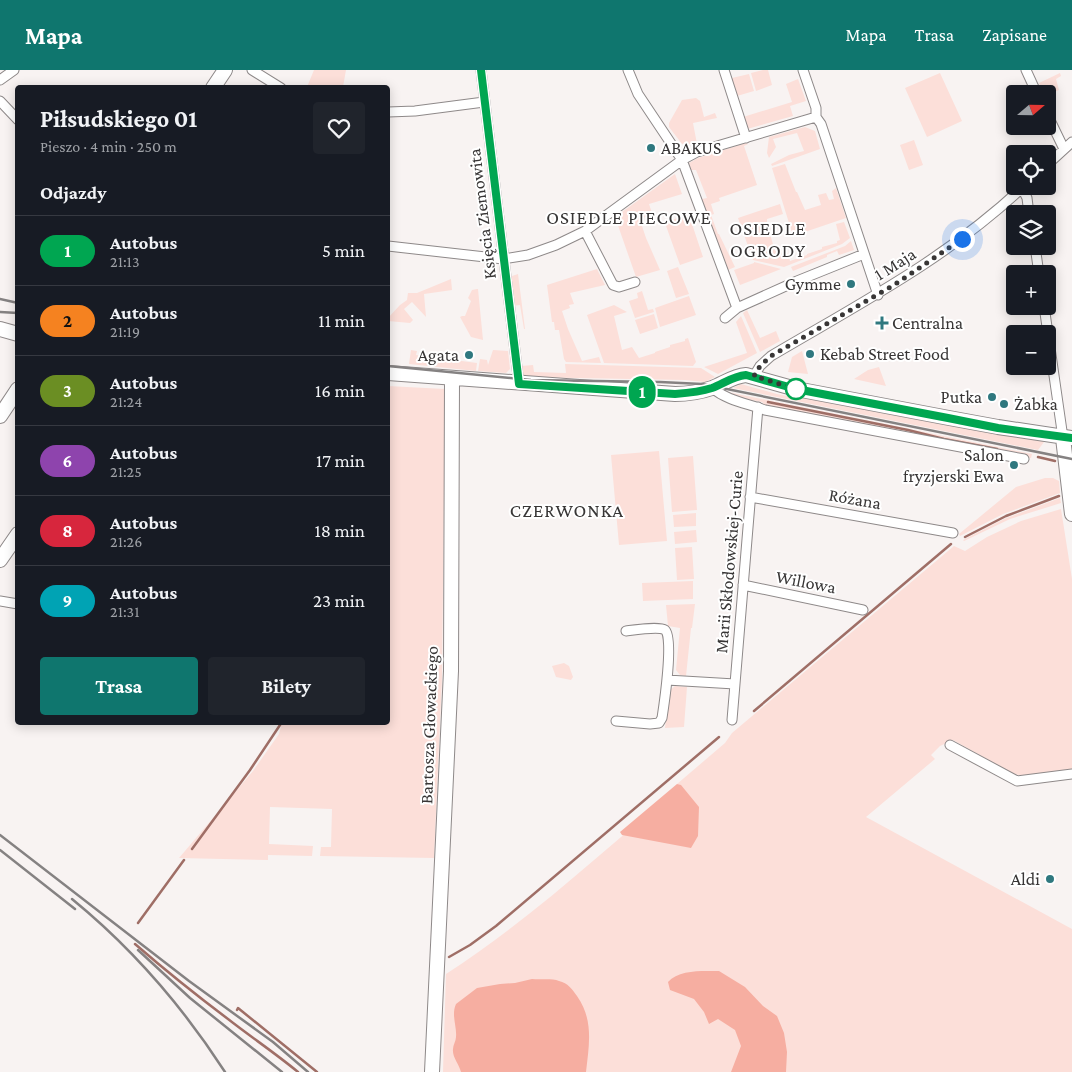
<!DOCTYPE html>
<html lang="pl">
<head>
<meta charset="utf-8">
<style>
	:root { --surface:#171b24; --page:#20242c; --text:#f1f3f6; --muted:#9ea1a6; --line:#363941; --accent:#0f766e }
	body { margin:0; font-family:"Crimson Pro",serif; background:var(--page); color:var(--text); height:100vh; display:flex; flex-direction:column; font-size:19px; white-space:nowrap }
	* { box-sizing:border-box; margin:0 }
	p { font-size:16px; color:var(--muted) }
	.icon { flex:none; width:28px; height:28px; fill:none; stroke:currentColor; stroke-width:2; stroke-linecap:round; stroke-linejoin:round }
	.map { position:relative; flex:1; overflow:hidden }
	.side { position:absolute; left:15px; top:15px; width:375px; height:640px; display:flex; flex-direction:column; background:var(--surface); border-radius:5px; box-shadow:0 2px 12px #0003 }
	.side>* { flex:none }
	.badge { padding:0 10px; border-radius:16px; font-size:18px; line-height:32px }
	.needle { width:32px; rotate:70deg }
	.fabs { position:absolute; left:1006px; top:15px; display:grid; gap:10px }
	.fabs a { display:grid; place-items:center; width:50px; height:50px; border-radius:5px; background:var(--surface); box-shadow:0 2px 12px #0003; font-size:25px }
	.you { position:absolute; width:25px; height:25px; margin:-12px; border:4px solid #fff; border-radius:50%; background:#1a73e8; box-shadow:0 0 0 8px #1a73e833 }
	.map>.badge { position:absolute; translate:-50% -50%; box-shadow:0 0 0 2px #fff }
	h2 { padding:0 25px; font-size:19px; line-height:45px }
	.round { display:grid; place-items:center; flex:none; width:52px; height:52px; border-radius:5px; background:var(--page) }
	.headline { display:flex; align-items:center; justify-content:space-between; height:85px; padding:0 25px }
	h1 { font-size:24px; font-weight:700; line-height:38px }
	.cta { display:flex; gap:10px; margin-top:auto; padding:10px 25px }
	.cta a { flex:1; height:58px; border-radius:5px; background:var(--accent); color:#fff; font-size:20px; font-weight:700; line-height:58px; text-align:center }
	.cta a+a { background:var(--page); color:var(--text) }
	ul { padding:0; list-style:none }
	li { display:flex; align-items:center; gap:15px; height:70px; padding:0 25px; border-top:1px solid var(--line) }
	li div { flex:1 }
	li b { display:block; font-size:19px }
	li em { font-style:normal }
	li .badge { min-width:55px; font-weight:700; text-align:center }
	header { display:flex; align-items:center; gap:30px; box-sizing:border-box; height:70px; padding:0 25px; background:var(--accent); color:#fff }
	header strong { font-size:24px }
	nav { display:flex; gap:28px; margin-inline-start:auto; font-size:18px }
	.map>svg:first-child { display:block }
</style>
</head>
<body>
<header>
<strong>Mapa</strong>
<nav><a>Mapa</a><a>Trasa</a><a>Zapisane</a></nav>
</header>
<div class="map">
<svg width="1072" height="1002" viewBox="0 0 1072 1002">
	<rect width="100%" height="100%" fill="#f8f3f2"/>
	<path fill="#fcdfd9" d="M314,0H346L343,17H307Z
		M763,0H768L772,15L756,21L751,3Z
		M940,3L962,51L927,67L905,18Z
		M1060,3L1061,6L1056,9L1059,20L1048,25V24H1044L1039,13Z
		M749,4L754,21L737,26L732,8Z
		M798,9L806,31L790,36L793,46L747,59L743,47L792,32L786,14Z
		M696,28L700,31L704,47L715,43L717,48L693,53L697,74H682L669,57V53L682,30Z
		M805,57L815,61L820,79L772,96L771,94L789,85L804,81L797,63L773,69L776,77L769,88L767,83L769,67Z
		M914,70L923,95L909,100L900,75Z
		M746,73L748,74L744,76L757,115L719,128L720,131L711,134L714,144L711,145L718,164H719L735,197L728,200L703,133L702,129L707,128L696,100H691L689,93L698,88Z
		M785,94L796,122H797L805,140L821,135L818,125L826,123L829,130L834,129L832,121L836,118L846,148L793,166L772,98Z
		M675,104L682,124L649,134L652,143L640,150L646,168L660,200L636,207L615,147Z
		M780,134L783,144L767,149V154L775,181L784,179L786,184L788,183L790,191L807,185V184L822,179V177L837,173V171L840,170L836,154L844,152L850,168L842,174L784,197L753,190L738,148Z
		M687,144L689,145L703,187L680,195L665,153Z
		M851,171L854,180L839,185L837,181L827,185V187L793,201L791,197L845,176Z
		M754,192L781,199L740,215L734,200L754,193Z
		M678,197L689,224L676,228L667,201Z
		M597,199L605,215L570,223L574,234L569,235L570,238L562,241L568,259L582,291L599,287L601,293L566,292L564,289L559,260H555L554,252H552L547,215Z
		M518,204L525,259H524L520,235L512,236L509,207Z
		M451,209L452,220L424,224L426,247L412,232L404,239L413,250L410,253L388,251V252V248L400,235L407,230L408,223H417Z
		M477,219H478L483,270L471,267L460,247L462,246H465L471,231L468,228L472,220Z
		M642,221L648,240L653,239L654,242L635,248L629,231L638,228L637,223Z
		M689,226L696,245L660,257L655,238Z
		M614,235L627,242L614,246L622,280L632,277L639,288L655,283V282L670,277V275L685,271V269L688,268L696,292L693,296L604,293L587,245Z
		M747,240L760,268L776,261L780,271L760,282L743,243Z
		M654,244L658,258L640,264L635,250Z
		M741,246L757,283L718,304L704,297L747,283L736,252Z
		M411,280L417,281L416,285L477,293L476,301L409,294Z
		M493,280L508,281L510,299L506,303L478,301L480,289L487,290L488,295Z
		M802,281L808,304L788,302L792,287Z
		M565,294L701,298L715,307L705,312L685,310L523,307L521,296L533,295L534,302L566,303Z
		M879,297L886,316L854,309L868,300Z
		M741,314L777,324L803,329V325L1045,370L1044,372L1038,380L733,318Z
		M388,316L445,319L442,608L434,788L320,786L321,777H331L332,739L270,737L269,774L313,776L312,786L268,785V790L179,788L253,701L279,664L282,653L388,652Z
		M728,322L742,325L1032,384L1031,388L1023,387L767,337L762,332L730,326L727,325Z
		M659,381L667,471L619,475L611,385Z
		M693,386L697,440L672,442L668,388Z
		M1045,408H1053L1059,411L1060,423L1003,444L960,466L959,464L1016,417Z
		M1060,428L1061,433L1010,449L964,471L963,470L1004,449Z
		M1061,439L1072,509V699L1025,706L1013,704L953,670L940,676L931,685L935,689L866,747L1072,859V1002H443L446,904C530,850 604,780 681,716L677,714L725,673L732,663L954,476L965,481L987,467L1021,451Z
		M696,443V456L674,457L673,445Z
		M696,460L697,472L675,474L674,462Z
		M692,477L694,509L677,510L675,478Z
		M693,511V529L643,531L642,513Z
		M695,534L692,558H691L686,606L680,605L676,600L680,558L668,556L666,535Z
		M564,593L569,596L573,607L571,610L556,607L552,596Z
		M675,616L687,617L684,657L665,658L669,621Z"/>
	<path fill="#f6aea1" d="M677,714L681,715L699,737L698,766L691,778L622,765L620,762Z
		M719,901L745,917L763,936L777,946L784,963L787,982L786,1002H731L741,976L735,960L718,949L709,954L704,942L694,929L670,920L668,912C679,899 704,901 719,901Z
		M532,909C540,910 552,908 559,911C568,913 572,919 577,926C594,950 589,975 586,1002H461C459,994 452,987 453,979C453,975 456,971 456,967C457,956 451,945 456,934L477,918L500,914L515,913Z"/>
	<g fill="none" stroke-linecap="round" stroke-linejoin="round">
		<path stroke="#9f6e66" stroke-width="2.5" d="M768,332L908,360L944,369L997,379
			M1038,387L1055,391
			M965,467L1006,446L1059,426
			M754,641L951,474
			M192,779L250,700L282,652
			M138,853L184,790
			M135,874C165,900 196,925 228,949C251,967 275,983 298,1002
			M449,887L470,875L496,856L719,667
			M237,940L238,938L317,1002"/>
		<g stroke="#8e8989" stroke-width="11">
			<path id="street" d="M252,0L281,18
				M481,0L519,314
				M628,0L638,24L682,90L737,238L797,211L864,184
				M724,0L746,68
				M803,0L816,38V47L821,54L878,225
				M1026,0L1037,24
				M0,10L14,0
				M0,31L18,50
				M388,42L415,41L484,32
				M1048,46L1064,79
				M1048,94L1072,72
				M1022,118L1027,128L1029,144
				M585,161L613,215L619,217L635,212
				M388,176L503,189L528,185L556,175L585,161L682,90L697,82L816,47
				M1035,176L1039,204
				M1044,236L1063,368
				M725,248L737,238
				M754,306L760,296L771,286C859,234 948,188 1024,116
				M712,318C728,331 746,333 765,340L1024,389
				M750,427L953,463
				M743,515L863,540
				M0,531L18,534
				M667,610L735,614
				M732,650L758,337
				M616,651L650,654L659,653L662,648C664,635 674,567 665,560C659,556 634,560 626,561
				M950,675L1017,711L1072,704"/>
		</g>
		<g stroke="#8e8989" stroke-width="16">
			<path id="secondary" d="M213,18L225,0
				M0,259L18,264
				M388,303L675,324C688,324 700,322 712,318C723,314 733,306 746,305L796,319L949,348L998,357L1072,368
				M0,346L18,319
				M1063,368L1072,444
				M0,490L18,464
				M432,1002L451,601L452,309"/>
		</g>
		<use href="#street" stroke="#fff" stroke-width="9"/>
		<use href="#secondary" stroke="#fff" stroke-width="14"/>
		<path stroke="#858282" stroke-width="2.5" d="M0,229L18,233
			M0,242L18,243
			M388,296L531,310L660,312L702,314L1072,389
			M0,765L189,911L273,972L308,1002
			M0,780L75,839
			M72,829C132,878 183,937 225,1002
			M138,880L190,928L282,1002"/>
	</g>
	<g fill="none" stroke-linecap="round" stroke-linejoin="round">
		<g stroke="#fff" stroke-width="11">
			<path id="line" d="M481,0L519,314L675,324C688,323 700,322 712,318C723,314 733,306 746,305L796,319L948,348L998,358L1072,368"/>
		</g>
		<use href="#line" stroke="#00a651" stroke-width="8"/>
		<path stroke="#383636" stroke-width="5" stroke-dasharray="0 9" d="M796,319L754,306L760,296L771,286L894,215L962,169"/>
	</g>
	<g fill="#2f787f" stroke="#fff" stroke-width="2">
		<circle cx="651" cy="78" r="5"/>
		<circle cx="851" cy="214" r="5"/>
		<path d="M879.5 245.5h5v5h5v5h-5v5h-5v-5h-5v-5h5z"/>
		<circle cx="810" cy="284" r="5"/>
		<circle cx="469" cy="285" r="5"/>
		<circle cx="992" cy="327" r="5"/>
		<circle cx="1004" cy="334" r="5"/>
		<circle cx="1014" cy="395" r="5"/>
		<circle cx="1050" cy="809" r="5"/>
	</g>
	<circle fill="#fff" stroke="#00a651" stroke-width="2.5" cx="796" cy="319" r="10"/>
	<g text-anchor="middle" stroke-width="4" stroke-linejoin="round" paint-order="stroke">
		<g font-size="18" fill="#383636" stroke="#fff" text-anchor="end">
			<text x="661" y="84" text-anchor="start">ABAKUS</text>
			<text x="841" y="220">Gymme</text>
			<text x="892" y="259" text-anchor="start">Centralna</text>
			<text x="820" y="290" text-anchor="start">Kebab Street Food</text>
			<text x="459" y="291">Agata</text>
			<text x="982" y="333">Putka</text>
			<text x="1014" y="340" text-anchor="start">Żabka</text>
			<text x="1004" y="391">Salon<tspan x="1004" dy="21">fryzjerski Ewa</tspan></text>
			<text x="1040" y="815">Aldi</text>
		</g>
		<g font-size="18" fill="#383636" stroke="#fff">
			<text transform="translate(482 144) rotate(-97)" y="6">Księcia Ziemowita</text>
			<text transform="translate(895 194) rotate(-32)" y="6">1 Maja</text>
			<text transform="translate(855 429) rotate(10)" y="6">Różana</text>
			<text transform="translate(729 492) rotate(-85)" y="6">Marii Skłodowskiej-Curie</text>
			<text transform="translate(806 512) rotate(11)" y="6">Willowa</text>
			<text transform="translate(429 655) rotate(-88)" y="6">Bartosza Głowackiego</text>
		</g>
		<g font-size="19" letter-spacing="1" fill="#383636" stroke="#fff">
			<text x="629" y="154">OSIEDLE PIECOWE</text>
			<text x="768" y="165">OSIEDLE<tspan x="768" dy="22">OGRODY</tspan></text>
			<text x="567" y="447">CZERWONKA</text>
		</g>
	</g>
</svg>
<div class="fabs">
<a><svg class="needle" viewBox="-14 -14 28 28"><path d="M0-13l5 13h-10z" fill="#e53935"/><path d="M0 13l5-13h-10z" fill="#9ea1a6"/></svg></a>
<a><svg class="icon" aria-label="locate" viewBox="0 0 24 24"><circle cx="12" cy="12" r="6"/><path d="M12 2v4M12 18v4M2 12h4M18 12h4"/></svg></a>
<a><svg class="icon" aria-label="layers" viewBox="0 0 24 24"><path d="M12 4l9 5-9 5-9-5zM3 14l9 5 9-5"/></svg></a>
<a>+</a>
<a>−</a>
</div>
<div class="you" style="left:962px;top:169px"></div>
<b class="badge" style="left:642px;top:322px;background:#00a651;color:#fff">1</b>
<section class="side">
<div class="headline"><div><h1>Piłsudskiego 01</h1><p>Pieszo · 4 min · 250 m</p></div><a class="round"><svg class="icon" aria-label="heart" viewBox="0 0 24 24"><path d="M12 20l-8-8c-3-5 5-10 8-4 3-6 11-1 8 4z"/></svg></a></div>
<h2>Odjazdy</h2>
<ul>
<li><span class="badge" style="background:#00a651;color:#fff">1</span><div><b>Autobus</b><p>21:13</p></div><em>5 min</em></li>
<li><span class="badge" style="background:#f58220;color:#111">2</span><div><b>Autobus</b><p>21:19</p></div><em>11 min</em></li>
<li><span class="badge" style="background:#6b8e23;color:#fff">3</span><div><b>Autobus</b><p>21:24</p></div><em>16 min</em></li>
<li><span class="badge" style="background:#8e44ad;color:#fff">6</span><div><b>Autobus</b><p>21:25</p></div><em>17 min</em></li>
<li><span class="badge" style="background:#d7263d;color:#fff">8</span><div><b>Autobus</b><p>21:26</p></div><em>18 min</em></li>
<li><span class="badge" style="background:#00a3b4;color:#fff">9</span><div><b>Autobus</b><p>21:31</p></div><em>23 min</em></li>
</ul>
<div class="cta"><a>Trasa</a><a>Bilety</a></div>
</section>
</div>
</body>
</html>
